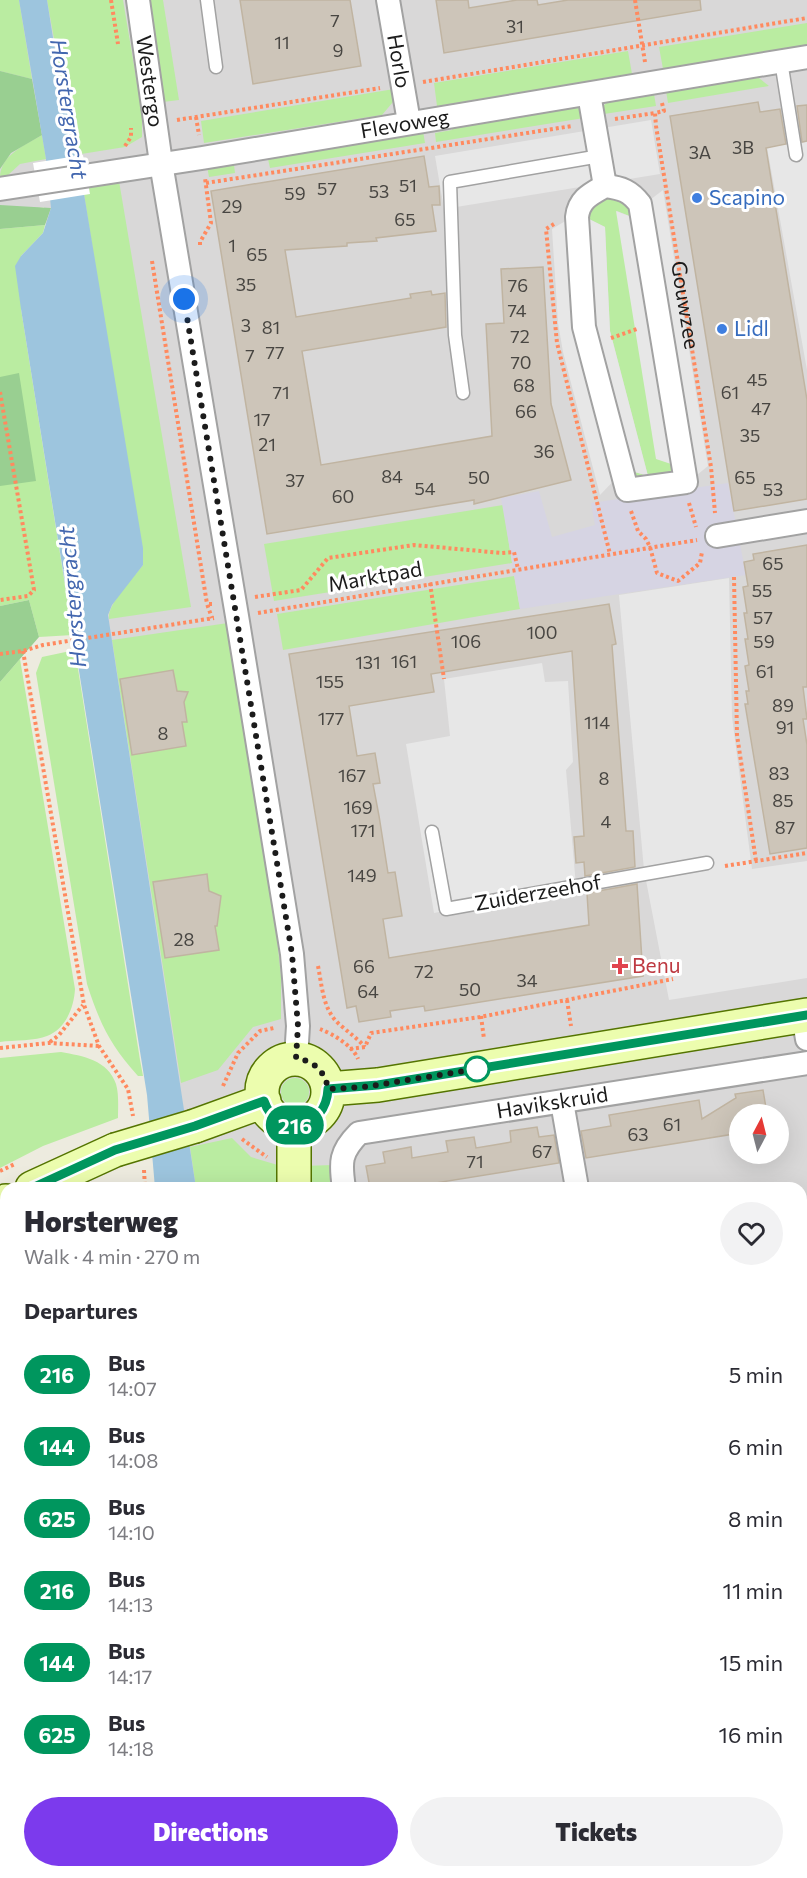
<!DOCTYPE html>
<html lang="en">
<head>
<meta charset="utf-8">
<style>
	:root { --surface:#fff; --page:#f2f2f3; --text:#2b2b33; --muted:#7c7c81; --accent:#7c3aed }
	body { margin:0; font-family:Commissioner,sans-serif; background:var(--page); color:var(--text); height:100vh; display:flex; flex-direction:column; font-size:22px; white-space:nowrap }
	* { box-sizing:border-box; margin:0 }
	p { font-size:20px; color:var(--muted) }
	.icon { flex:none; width:33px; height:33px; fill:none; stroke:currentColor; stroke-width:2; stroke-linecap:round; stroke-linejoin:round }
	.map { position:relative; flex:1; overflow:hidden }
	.drawer { position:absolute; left:0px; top:1182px; width:807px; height:696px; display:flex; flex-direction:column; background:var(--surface); border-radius:18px 18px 0 0; box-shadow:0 6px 24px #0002 }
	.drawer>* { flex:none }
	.badge { padding:0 12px; border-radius:20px; font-size:21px; line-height:39px }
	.needle { width:39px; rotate:7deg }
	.controls { position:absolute; left:729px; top:1104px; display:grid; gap:12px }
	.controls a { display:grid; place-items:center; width:60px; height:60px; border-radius:50%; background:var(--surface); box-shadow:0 6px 24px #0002; font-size:30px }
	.you { position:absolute; width:30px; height:30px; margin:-15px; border:4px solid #fff; border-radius:50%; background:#1a73e8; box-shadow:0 0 0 9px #1a73e833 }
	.map>.badge { position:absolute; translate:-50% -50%; box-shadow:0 0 0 3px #fff }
	h2 { padding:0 24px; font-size:22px; line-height:54px }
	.round { display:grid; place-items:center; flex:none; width:63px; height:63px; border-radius:32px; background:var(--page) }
	.summary { display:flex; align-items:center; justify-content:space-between; height:102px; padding:0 24px }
	h1 { font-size:28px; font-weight:800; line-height:45px }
	.cta { display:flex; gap:12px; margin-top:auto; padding:12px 24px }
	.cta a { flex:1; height:69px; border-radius:36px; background:var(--accent); color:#fff; font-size:24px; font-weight:800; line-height:69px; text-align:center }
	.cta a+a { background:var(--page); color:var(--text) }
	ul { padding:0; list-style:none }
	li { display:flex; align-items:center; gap:18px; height:72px; padding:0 24px }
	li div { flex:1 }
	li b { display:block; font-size:22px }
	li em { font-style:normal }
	li .badge { min-width:66px; font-weight:700; text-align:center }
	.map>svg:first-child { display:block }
</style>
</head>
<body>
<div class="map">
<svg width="807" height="1878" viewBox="0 0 807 1878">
	<rect width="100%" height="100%" fill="#edebdf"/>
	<path fill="#d9d8d8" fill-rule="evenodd" d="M0,0H807V1878H0V1584L6,1583V1872H801V1188H179L151,1021L44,207L0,214ZM740,1114H778V1154H740Z"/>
	<path fill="#baeca1" d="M0,0H19L32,79L0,71Z
		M47,0H123L142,113V137L125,147L75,155Z
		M146,0H163L179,100L163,102Z
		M807,23V46L663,69L659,47Z
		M628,51L632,74L437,106L434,83Z
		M751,78H759L769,86L668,103L666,91Z
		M394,89L393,102L382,115L204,143L201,121Z
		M654,94L656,106L604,114L603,106L610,100Z
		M576,107L582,111L584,118L436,142L435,133L452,130V126Z
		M423,131L425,143L270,168L268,159L234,165L235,173L209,177L207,166Z
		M42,135L46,159L20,164L7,176L0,178C0,155 25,145 42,135Z
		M119,181L191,607L109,619C107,604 133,578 143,565L83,188Z
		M605,193L623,196L637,219L617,211L678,471L637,484L625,469L648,476L610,331L605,227L583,216Z
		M45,225L43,233L21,256V309L73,635L39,637L29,600L0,606V229Z
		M503,505L512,563L274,601L264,544Z
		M514,576L520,609L283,650L277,614Z
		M228,623L275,920L281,977V1019L253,1027L218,1070L181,1083L112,640Z
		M75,650L140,1060L143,1076H138C110,1045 100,1024 87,984L36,673L42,657Z
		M20,659L75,989C74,1007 66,1029 47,1036C36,1041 14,1040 0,1042V682Z
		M61,1052C83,1056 108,1060 116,1084C119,1094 118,1108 118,1118L43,1146L0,1168V1058Z
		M281 1092a14 14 0 1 1 28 0a14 14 0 1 1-28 0Z
		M232,1138L251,1157L281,1166L279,1188H196L190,1147Z
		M332,1165L333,1188H303V1166Z
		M6,1597V1670L0,1671V1598Z
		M6,1685V1872H271L272,1878H0V1686Z
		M347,1872H434L435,1878H347Z"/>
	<path fill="#99cf91" d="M0,71L32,79L42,135L11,153L0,169Z
		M0,205L51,208L45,225L0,229Z
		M19,373L36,481L0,486V377Z
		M29,600L39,637L0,682V606Z"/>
	<path fill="#e7e7e7" d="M651,120L660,174L444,209L435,156Z
		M807,142V370L767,147Z
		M663,190L708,466L692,479L677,466L656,459L616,211L637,219L646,203Z
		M583,216L605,227L610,331L648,476L625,469L600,495L563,352L558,323L552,229L572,217Z
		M729,578L732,717L752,869L807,861V978L669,1000L644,870L619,595Z
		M542,663L545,682L568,681L573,762L566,770L576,886L434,913L406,744L450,736L444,679Z"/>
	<path fill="#d6d4e3" d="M728,483L746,575L520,609L501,498L539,491L552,537L595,525L591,503Z"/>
	<path fill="#9dc5de" d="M19,0H47L58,69L83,188L143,548V565L112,605L108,615L196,1188H155L147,1095L21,309L15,266L21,256L43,233L51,208L46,159Z"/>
	<path fill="#fff" d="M83,155L90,194L40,202L33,163Z"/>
	<path fill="#cdc5b9" stroke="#c0b4a1" stroke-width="1.5" d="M240,0H350L361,66L253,84Z
		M436,0H468L469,8L517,0H537L538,5L568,0H700L701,10L444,53Z
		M758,102L760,112L780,109L786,144L766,148L807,400V499L734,511L670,116Z
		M807,105V141L802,142L797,106Z
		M424,156L429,187L439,186L440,205H432L436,231L376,238L377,241L347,243V246L285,250L296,317L411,298L410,294L431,291L432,295L445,293L446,327L302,351L321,465L492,436L486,324L504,323L501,269L543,267L551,404L571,480L474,504V500L267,534L211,191Z
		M807,545V687H803L807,719H803L807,745V848L770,854L745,704H748L746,691H749L745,666L749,665L745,639H748L744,613H747L743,587L748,586L744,562L754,560L753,554Z
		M609,604L616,644L612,645L626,831H633L635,867L585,876L584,862L576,863L574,837L584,836L572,651L431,674L434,692L349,706L357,756L375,753L380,783L373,784L379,816L388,873L395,872L402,916L383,919L389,958L589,925L587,893L637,884L643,976L425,1011L424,1006L390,1011L391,1017L359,1022L356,1006L347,1008L289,654Z
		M173,670L177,691L188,692L184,702L187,722H182L186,746L132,755L120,679Z
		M207,874L209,891L221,896L217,926H215L219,950L165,958L153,882Z
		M763,1090L767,1114H740V1133L586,1158L581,1131L611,1126L609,1115L699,1100L702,1119L736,1098L735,1094Z
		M537,1127L539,1137L554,1135L559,1163L435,1183L436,1188H370L366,1166L385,1163L383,1152L411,1147L412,1158L448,1152L446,1141L474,1137L476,1148L494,1145L511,1142L510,1131Z"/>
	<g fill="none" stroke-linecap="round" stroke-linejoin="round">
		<g stroke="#a2a2a2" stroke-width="15">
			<path id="lane" d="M207,0L216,67
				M781,61L796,155
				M463,393L455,335L450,182L600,156
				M432,832L446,909L707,863"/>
		</g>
		<g stroke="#a2a2a2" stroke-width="26">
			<g id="street">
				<path id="s2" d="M138,0L161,163L237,616L292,954L298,1026L296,1058"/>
				<path id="s3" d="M388,0L409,122"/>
				<path d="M589,94L605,186"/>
				<path d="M605,186C622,188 630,191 640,204L686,482L627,490L584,327L577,217C579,199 591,194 605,186Z"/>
				<path id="s4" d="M0,189L202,158L807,57"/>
				<path d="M717,536L807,521"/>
				<path d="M803,1015L807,1039"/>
				<path d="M562,1102L577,1188"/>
				<path id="s5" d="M344,1188C340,1162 340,1152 359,1133L807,1063"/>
				<path d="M801,1490L807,1489"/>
				<path d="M446,1872L447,1878"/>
				<path d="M693,1872L694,1878"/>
			</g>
		</g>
		<g stroke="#547400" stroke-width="36">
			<path id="secondary" d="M262 1092a33 33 0 1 1 66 0a33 33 0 1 1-66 0Z
				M328,1089L378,1085L807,1015
				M195,1126L264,1101
				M32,1188L115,1150
				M294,1188V1125
				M0,1205L6,1201
				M334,1872L335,1878"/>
		</g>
		<g stroke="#ff8a5f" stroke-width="4" stroke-dasharray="3 3" stroke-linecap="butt">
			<path d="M111,0L118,44"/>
			<path d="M635,0L645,62"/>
			<path d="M423,82L807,18"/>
			<path id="s1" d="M662,103L664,111L655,113L656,126L711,467L715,513"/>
			<path d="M196,117L199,135"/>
			<path d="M615,119L655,113"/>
			<path d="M177,120L380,88"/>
			<path d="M125,146L131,137V128"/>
			<path d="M206,183L572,126"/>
			<path d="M554,224L546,229L557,343L610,554"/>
			<path d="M200,245V242L211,223L205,178"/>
			<path d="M152,261L207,604"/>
			<path d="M611,338L637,329"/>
			<path d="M0,392L34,590L28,596L0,600"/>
			<path d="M689,503L696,527"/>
			<path d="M631,511L638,531L646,539L650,547L657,573L678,581L700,563L702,552"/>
			<path d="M734,577L737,735L756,861"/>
			<path d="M430,583L444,679"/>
			<path d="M255,597L301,590L328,558L414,545L502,553L514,552L518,569"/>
			<path d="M212,604H207L212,618"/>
			<path d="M258,613L697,540"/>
			<path d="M23,651L84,1005L99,1046L128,1089L133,1116"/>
			<path d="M0,654L23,651L43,645L214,618"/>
			<path d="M725,866L807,853"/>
			<path d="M318,966C322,986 323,1010 339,1024C348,1032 357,1038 365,1047"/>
			<path d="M567,1000L571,1026"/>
			<path d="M481,1016L484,1039"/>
			<path d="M320,1029C333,1034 353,1046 358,1059"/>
			<path d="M50,1042L59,1035L83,1005"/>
			<path d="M0,1048L49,1043L99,1046"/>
			<path d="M350,1049L365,1047L371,1033L480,1017L673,979"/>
			<path d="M223,1086L238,1053L260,1031L274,1028"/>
			<path d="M242,1139L267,1157"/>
			<path d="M144,1170L145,1188"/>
			<path d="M0,1171L15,1164"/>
			<path d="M0,1527L6,1526"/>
			<path d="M0,1676L6,1675"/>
			<path d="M286,1872L287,1878"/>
		</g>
		<use href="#lane" stroke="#fff" stroke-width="12"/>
		<use href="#street" stroke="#fff" stroke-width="22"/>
		<use href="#secondary" stroke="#ecfdae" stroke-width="33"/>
		<g stroke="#547400" stroke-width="36" stroke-linecap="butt">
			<path id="secondary-bridge" d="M115,1150L195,1126"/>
		</g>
		<use href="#secondary-bridge" stroke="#ecfdae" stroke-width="33"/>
	</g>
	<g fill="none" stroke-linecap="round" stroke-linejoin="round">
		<g stroke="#fff" stroke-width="14">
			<path id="line" d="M32,1188L115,1150L195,1126L264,1101C277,1139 326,1131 328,1089L378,1085L807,1015"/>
		</g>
		<use href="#line" stroke="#00965e" stroke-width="9"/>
		<path stroke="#1b1b1b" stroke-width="6" stroke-dasharray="0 10.8" d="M184,299L292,954L298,1026L296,1058C314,1061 325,1071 328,1089L364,1087L477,1069"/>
	</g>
	<g fill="#3f7fe0" stroke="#fff" stroke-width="2">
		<circle cx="697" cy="198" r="6"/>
		<circle cx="722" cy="329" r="6"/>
	</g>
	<path fill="#e0444e" stroke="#fff" stroke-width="2" d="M617 957h6v6h6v6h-6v6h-6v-6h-6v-6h6z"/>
	<circle fill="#fff" stroke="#00965e" stroke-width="3" cx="477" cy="1069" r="12"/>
	<g text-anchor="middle" stroke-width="6" stroke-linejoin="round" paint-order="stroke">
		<g font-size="18" fill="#484642">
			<text x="335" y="27">7</text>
			<text x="515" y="33">31</text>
			<text x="282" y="49">11</text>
			<text x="338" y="57">9</text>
			<text x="743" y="154">3B</text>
			<text x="700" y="159">3A</text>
			<text x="408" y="192">51</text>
			<text x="327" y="195">57</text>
			<text x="379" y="198">53</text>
			<text x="295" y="200">59</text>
			<text x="232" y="213">29</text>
			<text x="405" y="226">65</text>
			<text x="232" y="252">1</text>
			<text x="257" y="261">65</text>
			<text x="246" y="291">35</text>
			<text x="518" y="292">76</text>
			<text x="517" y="317">74</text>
			<text x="246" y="332">3</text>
			<text x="271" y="334">81</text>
			<text x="520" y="343">72</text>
			<text x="275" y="359">77</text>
			<text x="250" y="362">7</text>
			<text x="521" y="369">70</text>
			<text x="757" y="386">45</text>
			<text x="524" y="392">68</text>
			<text x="281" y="399">71</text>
			<text x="730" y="399">61</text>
			<text x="761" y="415">47</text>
			<text x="526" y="418">66</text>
			<text x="262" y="426">17</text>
			<text x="750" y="442">35</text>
			<text x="267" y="451">21</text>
			<text x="544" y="458">36</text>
			<text x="392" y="483">84</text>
			<text x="479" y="484">50</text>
			<text x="745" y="484">65</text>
			<text x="295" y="487">37</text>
			<text x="425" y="495">54</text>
			<text x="773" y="496">53</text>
			<text x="343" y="503">60</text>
			<text x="773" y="570">65</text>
			<text x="762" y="597">55</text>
			<text x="763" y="624">57</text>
			<text x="542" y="639">100</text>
			<text x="466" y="648">106</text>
			<text x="764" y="648">59</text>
			<text x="404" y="668">161</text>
			<text x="368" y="669">131</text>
			<text x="765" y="678">61</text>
			<text x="330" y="688">155</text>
			<text x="783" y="712">89</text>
			<text x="331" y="725">177</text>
			<text x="597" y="729">114</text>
			<text x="785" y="734">91</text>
			<text x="163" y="740">8</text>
			<text x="779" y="780">83</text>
			<text x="352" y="782">167</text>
			<text x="604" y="785">8</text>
			<text x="783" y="807">85</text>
			<text x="358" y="814">169</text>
			<text x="606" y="828">4</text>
			<text x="785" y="834">87</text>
			<text x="363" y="837">171</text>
			<text x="362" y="882">149</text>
			<text x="184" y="946">28</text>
			<text x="364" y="973">66</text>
			<text x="424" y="978">72</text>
			<text x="527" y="987">34</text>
			<text x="470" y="996">50</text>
			<text x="368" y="998">64</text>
			<text x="672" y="1131">61</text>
			<text x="638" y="1141">63</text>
			<text x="542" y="1158">67</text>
			<text x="475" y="1168">71</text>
		</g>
		<g font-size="21" fill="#1b1b1b" stroke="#fff">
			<text dy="7" stroke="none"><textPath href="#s3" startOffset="62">Horlo</textPath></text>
			<text dy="7" stroke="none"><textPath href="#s2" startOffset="82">Westergo</textPath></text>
			<text dy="7" stroke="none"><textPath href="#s4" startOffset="410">Flevoweg</textPath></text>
			<text dy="7" stroke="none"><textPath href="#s1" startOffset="212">Gouwzee</textPath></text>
			<text transform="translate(375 577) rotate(-10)" y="7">Marktpad</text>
			<text transform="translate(538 893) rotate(-10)" y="7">Zuiderzeehof</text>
			<text dy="7" stroke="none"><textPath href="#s5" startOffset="256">Havikskruid</textPath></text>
		</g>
		<g font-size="21" fill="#366cbe" stroke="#fff" text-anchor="start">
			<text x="709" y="205">Scapino</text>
			<text x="734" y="336">Lidl</text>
		</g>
		<g font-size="21" fill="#be3a42" stroke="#fff" text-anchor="start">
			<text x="632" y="973">Benu</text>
		</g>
		<g font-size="22" font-style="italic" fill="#4367af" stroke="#fff">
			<text transform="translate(69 109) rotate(81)" y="8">Horstergracht</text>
			<text transform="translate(72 597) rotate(-95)" y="8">Horstergracht</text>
		</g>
	</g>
</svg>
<div class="controls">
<a><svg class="needle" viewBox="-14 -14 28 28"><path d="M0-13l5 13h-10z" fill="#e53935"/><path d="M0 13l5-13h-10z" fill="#7c7c81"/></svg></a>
</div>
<div class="you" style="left:184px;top:299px"></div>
<b class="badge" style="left:295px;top:1125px;background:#00965e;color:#fff">216</b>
<section class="drawer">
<div class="summary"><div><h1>Horsterweg</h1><p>Walk · 4 min · 270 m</p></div><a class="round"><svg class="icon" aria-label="heart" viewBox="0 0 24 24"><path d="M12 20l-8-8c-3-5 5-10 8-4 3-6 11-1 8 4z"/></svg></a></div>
<h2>Departures</h2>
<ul>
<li><span class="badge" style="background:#00965e;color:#fff">216</span><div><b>Bus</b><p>14:07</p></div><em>5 min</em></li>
<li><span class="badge" style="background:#00965e;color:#fff">144</span><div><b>Bus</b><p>14:08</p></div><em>6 min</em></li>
<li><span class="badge" style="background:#00965e;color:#fff">625</span><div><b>Bus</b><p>14:10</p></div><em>8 min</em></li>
<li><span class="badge" style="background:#00965e;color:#fff">216</span><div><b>Bus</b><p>14:13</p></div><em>11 min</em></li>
<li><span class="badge" style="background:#00965e;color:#fff">144</span><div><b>Bus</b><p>14:17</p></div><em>15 min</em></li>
<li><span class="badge" style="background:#00965e;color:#fff">625</span><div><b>Bus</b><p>14:18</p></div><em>16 min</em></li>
</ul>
<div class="cta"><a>Directions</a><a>Tickets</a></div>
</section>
</div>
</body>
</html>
